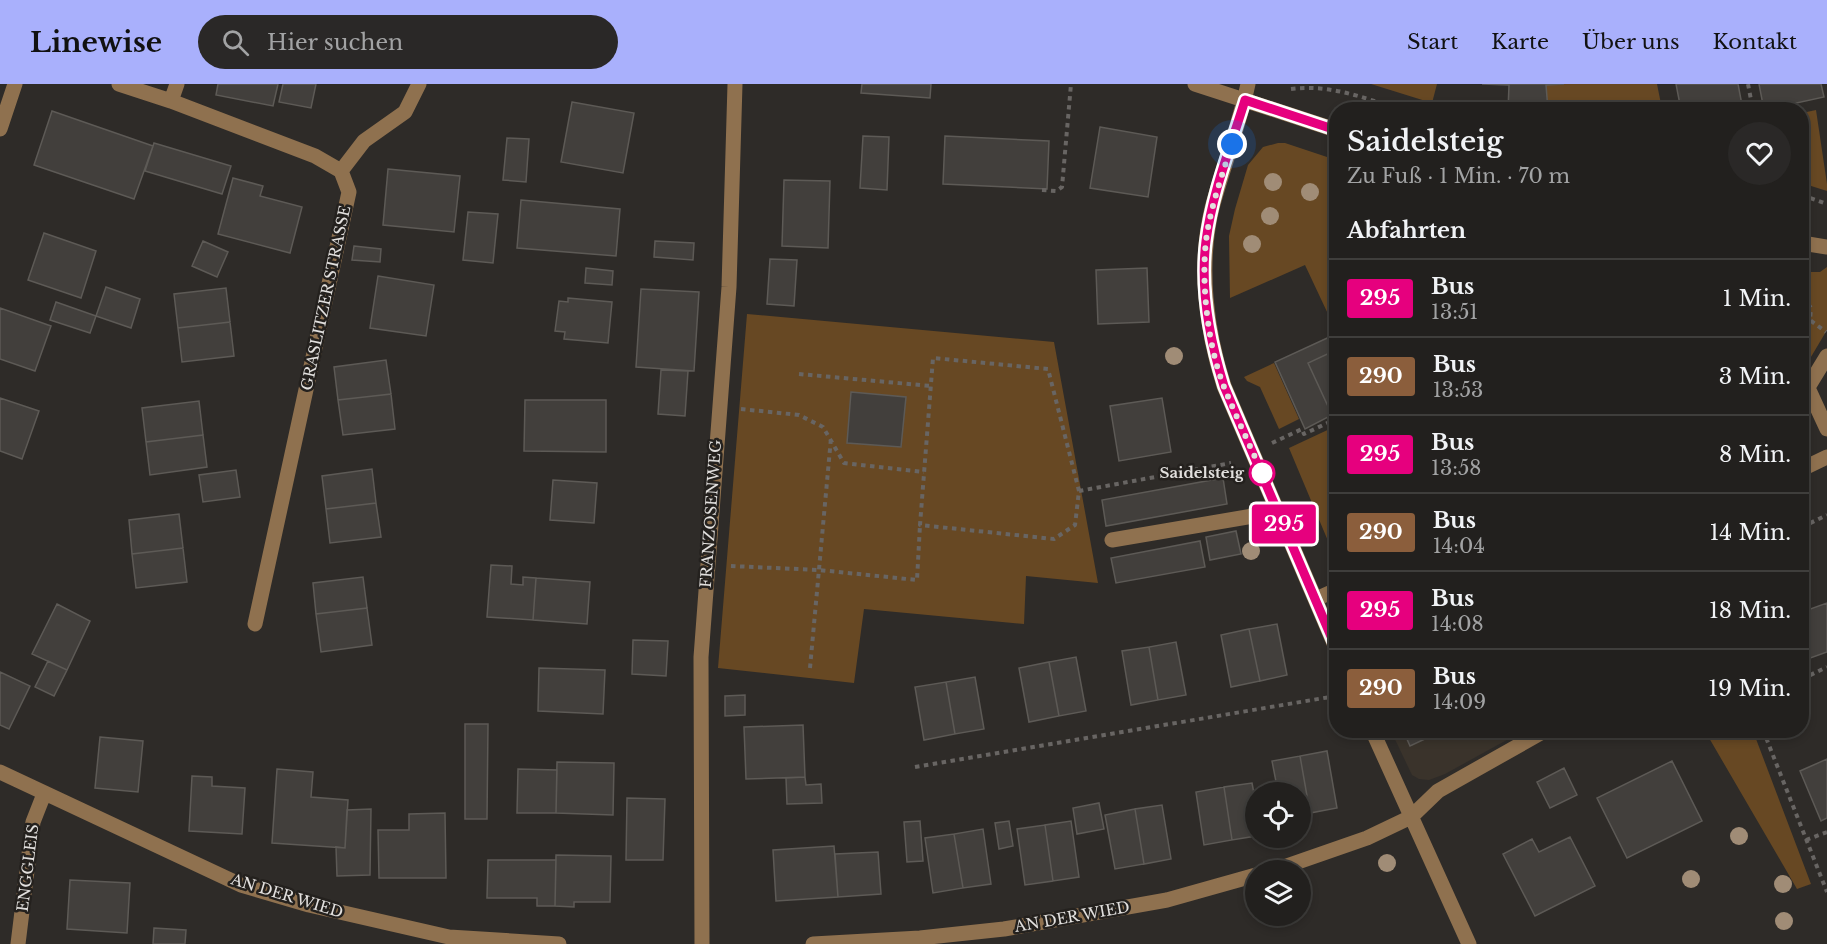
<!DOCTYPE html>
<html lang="de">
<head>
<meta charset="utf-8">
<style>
	:root { --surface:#22201e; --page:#2a2827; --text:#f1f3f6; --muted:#a2a3a4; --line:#3f3e3c; --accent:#a9b0fc }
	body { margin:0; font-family:"Libre Baskerville",serif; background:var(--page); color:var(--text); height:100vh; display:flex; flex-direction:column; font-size:22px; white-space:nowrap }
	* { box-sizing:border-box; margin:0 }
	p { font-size:20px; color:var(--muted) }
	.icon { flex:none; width:33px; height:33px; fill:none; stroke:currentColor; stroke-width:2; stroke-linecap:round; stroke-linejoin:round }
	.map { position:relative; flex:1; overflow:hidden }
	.details { position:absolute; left:1329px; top:18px; width:480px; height:636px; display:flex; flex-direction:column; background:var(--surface); border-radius:24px; box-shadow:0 3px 9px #0003,0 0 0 2px var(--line) }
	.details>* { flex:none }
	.badge { padding:0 12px; border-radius:4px; font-size:21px; line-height:39px }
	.fabs { position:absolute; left:1245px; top:698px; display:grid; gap:12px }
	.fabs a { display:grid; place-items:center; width:66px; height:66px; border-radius:50%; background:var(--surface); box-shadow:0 3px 9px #0003,0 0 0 2px var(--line); font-size:30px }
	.you { position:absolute; width:30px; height:30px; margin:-15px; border:4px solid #fff; border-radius:50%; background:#1a73e8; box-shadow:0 0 0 9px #1a73e833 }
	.map>.badge { position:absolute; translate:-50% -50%; box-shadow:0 0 0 3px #fff }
	h2 { padding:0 18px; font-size:22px; line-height:54px }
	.round { display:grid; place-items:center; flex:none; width:63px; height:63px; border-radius:32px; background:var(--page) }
	.summary { display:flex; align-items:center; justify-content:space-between; height:102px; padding:0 18px }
	h1 { font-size:28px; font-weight:600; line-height:45px }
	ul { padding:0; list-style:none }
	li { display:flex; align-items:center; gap:18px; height:78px; padding:0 18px; border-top:2px solid var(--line) }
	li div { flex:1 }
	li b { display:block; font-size:22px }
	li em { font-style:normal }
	li .badge { min-width:66px; font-weight:700; text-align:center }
	header { display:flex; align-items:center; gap:36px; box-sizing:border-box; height:84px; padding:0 30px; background:var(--accent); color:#111 }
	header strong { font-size:28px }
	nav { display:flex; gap:33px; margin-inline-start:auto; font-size:21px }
	.search { width:420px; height:54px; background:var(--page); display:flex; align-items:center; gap:15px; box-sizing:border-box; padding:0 21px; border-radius:33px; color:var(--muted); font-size:22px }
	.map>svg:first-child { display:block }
</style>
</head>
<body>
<header>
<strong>Linewise</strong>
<div class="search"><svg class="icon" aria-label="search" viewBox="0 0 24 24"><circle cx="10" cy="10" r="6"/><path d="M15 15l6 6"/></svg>Hier suchen</div>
<nav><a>Start</a><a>Karte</a><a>Über uns</a><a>Kontakt</a></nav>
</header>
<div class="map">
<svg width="1827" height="860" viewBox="0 0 1827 860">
	<rect width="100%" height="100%" fill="#2e2b28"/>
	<path fill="#3a332b" d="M1391,647H1523L1445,690L1429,696L1419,695L1412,691Z"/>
	<path fill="#674823" d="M1371,0H1437L1432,19Z
		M1564,0H1657L1662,25H1548L1546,1Z
		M1816,26L1827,100V107L1808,101L1802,68V55L1804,54L1802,29Z
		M1278,59H1285L1336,76V247L1305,181L1230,214L1229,152L1235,125L1248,81L1263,63Z
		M1827,183V246L1802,288V188H1820Z
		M747,230L1054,258L1098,499L1026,492L1024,540L864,525L854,599L718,584Z
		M1274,279L1299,335L1279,345L1260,303L1247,297L1244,293Z
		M1336,342V476L1289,364Z
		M1705,647H1753L1811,800L1797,805Z"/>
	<path fill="#423f3c" stroke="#5d5a56" stroke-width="1.5" d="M218,0H278L273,22L216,11Z
		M283,0H316L311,24L279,18Z
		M862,0H931L930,14L861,9Z
		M1482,0H1564L1546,1L1548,26H1508L1509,1Z
		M1676,0H1738L1743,26H1681Z
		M1759,0H1821L1824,13L1764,26Z
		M572,18L634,29L623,89L561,78Z
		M52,27L153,62L134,115L34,81Z
		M1100,43L1157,53L1148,113L1090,104Z
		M863,52L889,53L887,106L860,104Z
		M945,52L1049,57L1047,105L943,100Z
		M507,54L529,55L526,98L503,96Z
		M154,59L231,82L222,110L145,87Z
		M388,85L460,92L454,148L383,141Z
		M233,94L263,102L260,112L302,123L290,169L218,150Z
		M784,96L830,97L828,164L782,162Z
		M521,116L620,125L616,172L517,164Z
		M468,128L498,130L493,179L463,176Z
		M44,149L96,167L81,214L28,196Z
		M203,157L228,168L217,193L192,182Z
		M655,157L694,159L693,176L654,173Z
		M354,162L381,165L380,178L352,176Z
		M770,175L797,176L794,222L767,220Z
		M586,184L613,187L612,201L585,199Z
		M1147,184L1149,238L1098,240L1096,186Z
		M378,192L434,201L426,252L370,244Z
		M106,203L140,215L131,244L96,232Z
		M226,204L230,238L178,244L174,210Z
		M641,205L699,208L694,287L636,283Z
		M568,214L612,218L608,259L564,255L565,248L555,247L559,217L568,218Z
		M56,218L96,232L90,249L50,236Z
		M0,224L51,242L35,287L0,275Z
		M230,238L234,272L182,278L178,244Z
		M1336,250V266L1308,279L1332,331L1305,345L1275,278Z
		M1336,266V329L1332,331L1308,279Z
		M386,276L391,310L338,316L334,283Z
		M661,286L688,287L685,332L658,330Z
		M851,308L906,313L901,363L847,359Z
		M391,310L395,345L343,351L338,316Z
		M0,314L39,327L22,375L0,367Z
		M1162,314L1171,368L1119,377L1110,322Z
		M525,316H606V368L524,367Z
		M199,317L203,351L146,358L142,324Z
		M203,351L207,383L150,391L146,358Z
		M372,385L376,419L326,425L322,392Z
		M236,386L240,413L203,418L199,391Z
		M1223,394L1227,420L1106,442L1102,416Z
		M553,396L597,399L594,439L550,436Z
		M376,419L381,453L330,459L326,425Z
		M179,430L183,464L132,470L129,436Z
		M1236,447L1241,470L1210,476L1206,453Z
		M1200,457L1205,483L1116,499L1111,474Z
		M183,464L187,498L136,504L132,470Z
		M491,481L512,482L511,500L523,501V493L536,494L533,536L487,533Z
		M363,493L367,524L316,530L313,499Z
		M536,494L590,498L587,540L533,536Z
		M1827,519V568L1802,577V528Z
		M57,520L90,537L67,586L32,570Z
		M367,524L372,561L321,568L316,530Z
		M1277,540L1287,591L1260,597L1249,545Z
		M1249,545L1260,597L1231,603L1221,551Z
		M633,556L668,557L666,592L632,590Z
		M1176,558L1186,611L1158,616L1149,563Z
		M1149,563L1158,616L1131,621L1122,567Z
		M1076,573L1086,627L1059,632L1049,578Z
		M48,577L67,586L54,612L35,603Z
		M1049,578L1059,632L1029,638L1019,584Z
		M539,584L605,586L603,630L538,627Z
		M0,588L30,602L9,645L0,641Z
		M975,593L984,645L955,650L946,598Z
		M946,598L955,650L924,656L915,603Z
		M745,611V631L725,632V612Z
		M465,640H488L487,735H465Z
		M803,641L805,693L746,695L744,643Z
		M1403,646H1444L1410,662Z
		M100,653L143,657L138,708L95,704Z
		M1327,667L1337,724L1310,729L1300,672Z
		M1300,672L1310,729L1300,731V708H1278L1272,677Z
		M1827,675V734L1821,737L1800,687Z
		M1672,677L1702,737L1627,774L1597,714Z
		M557,678L614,679L613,731L556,729Z
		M1564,684L1577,711L1550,724L1537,698Z
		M277,685L313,688L311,713L348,716L345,764L272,759Z
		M518,685L557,686L556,729H517Z
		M192,692L212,693V702L245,704L242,750L189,747Z
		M805,693L806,701L821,700L822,719L787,720L786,694Z
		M1252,699L1256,720V752L1232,756L1224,703Z
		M1224,703L1232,756L1204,761L1196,708Z
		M627,714L665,715L663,776H626Z
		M1099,719L1104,745L1077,750L1073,724Z
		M1162,721L1171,775L1144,780L1135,725Z
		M371,725L370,791L337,792L336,763L345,764L347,726Z
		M1135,725L1144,780L1115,785L1105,731Z
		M445,729L446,794H379L378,746H409V730Z
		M920,737L923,777L907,778L904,738Z
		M1009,737L1013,762L999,765L995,739Z
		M1071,737L1079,793L1053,797L1045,741Z
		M1045,741L1053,797L1025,801L1017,745Z
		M983,745L991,800L963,804L954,750Z
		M954,750L963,804L933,809L925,754Z
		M1570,753L1595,802L1535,832L1503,770L1532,755L1539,768Z
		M834,762L838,813L776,817L773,766Z
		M878,768L881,810L838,813L835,770Z
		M556,771L611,772L610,818H574V823L555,822Z
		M488,776H556L555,822H537V814H487Z
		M70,796L130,799L127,849L67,845Z
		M154,844L186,846L185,860H153Z"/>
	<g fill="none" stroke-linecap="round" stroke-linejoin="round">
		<path stroke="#686563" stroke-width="4" stroke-dasharray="4.5 4.5" stroke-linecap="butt" d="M1748,0L1753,26
			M1291,5C1330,0 1365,14 1401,26
			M1778,26H1786
			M1802,102L1803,111
			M1042,106L1056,107L1062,103L1071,0
			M1802,111L1827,120
			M1802,214L1805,215L1811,224L1810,236L1826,248
			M1802,245L1805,244L1810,236
			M799,290L931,302
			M741,325L799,331L823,343L844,379L924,388
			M1272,359L1302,345L1304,350L1336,335
			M1079,407L1048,285L933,274L920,441L1054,455L1075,441L1079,407L1231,379
			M1802,443L1827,431
			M731,482L819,486L917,496L920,441
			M810,584L831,354
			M1802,595L1827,583
			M1763,646L1827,808
			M915,683L1336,612
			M1806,756L1827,748"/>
		<path stroke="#8f714f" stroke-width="15" d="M119,0L171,17L315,72L341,87L349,108L255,540
			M1195,0L1336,46
			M1248,0C1239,42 1223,83 1212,124C1198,182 1206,246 1224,302L1336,564
			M171,17L177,0
			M0,45L15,0
			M341,87L364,57L405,28L419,0
			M1802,159L1827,163
			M1808,304L1827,345
			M1802,313L1827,272
			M1802,385L1827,373
			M1112,456L1253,432L1277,424
			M1316,515L1336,506
			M1372,646L1469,860
			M0,688L241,801L309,821L449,853L559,860
			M1275,786L1367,754L1411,733L1438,707L1546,646
			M18,860L33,738L44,710
			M702,860L701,573L729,203L735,0
			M813,860L920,854L1004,845L1167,816L1256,791"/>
	</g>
	<g fill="#a08c76">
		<circle cx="1273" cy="98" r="9"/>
		<circle cx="1310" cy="108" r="9"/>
		<circle cx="1270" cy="132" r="9"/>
		<circle cx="1252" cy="160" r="9"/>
		<circle cx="1174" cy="272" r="9"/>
		<circle cx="1251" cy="467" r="9"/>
		<circle cx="1739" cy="752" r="9"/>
		<circle cx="1387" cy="779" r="9"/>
		<circle cx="1691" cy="795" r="9"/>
		<circle cx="1783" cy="800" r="9"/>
		<circle cx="1784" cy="837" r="9"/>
	</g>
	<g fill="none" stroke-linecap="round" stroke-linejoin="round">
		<g stroke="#fff" stroke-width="14">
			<path id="line" d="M1336,46L1245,16C1231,62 1212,109 1206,157C1200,204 1210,257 1224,302L1336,564"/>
		</g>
		<use href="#line" stroke="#e6007e" stroke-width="9"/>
		<path stroke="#e2e0de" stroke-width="6" stroke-dasharray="0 10.8" d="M1232,60C1222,92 1210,124 1206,157C1201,201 1208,262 1224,303C1236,332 1250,362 1263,391L1262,389"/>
	</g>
	<circle fill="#fff" stroke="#e6007e" stroke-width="3" cx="1262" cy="389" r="12"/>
	<g text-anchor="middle" stroke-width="5" stroke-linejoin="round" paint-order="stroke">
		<g font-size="15" fill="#e2e0de" stroke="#24211e">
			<text transform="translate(326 214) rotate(-78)" y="5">GRASLITZER STRASSE</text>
			<text transform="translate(711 430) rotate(-86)" y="5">FRANZOSENWEG</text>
			<text transform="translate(28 784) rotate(-83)" y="5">ENGGLEIS</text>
			<text transform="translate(287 812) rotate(17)" y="5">AN DER WIED</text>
			<text transform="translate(1072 833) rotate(-10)" y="5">AN DER WIED</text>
		</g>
		<g font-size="15" font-weight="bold" fill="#e2e0de" stroke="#24211e" text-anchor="end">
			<text x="1244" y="394">Saidelsteig</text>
		</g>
	</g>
</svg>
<div class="fabs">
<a><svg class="icon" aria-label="locate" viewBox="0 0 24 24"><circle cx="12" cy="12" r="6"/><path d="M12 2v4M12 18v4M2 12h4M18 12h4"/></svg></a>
<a><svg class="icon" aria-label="layers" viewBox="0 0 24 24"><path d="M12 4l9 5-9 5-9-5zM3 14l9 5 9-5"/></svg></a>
</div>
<div class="you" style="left:1232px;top:60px"></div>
<b class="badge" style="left:1284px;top:440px;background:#e6007e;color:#fff">295</b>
<section class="details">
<div class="summary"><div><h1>Saidelsteig</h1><p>Zu Fuß · 1 Min. · 70 m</p></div><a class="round"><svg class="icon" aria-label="heart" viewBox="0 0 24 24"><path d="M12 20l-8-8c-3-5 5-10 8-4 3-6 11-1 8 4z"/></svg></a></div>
<h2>Abfahrten</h2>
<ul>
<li><span class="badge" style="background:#e6007e;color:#fff">295</span><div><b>Bus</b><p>13:51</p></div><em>1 Min.</em></li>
<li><span class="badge" style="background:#8b5e3c;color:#fff">290</span><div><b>Bus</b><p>13:53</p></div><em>3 Min.</em></li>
<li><span class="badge" style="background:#e6007e;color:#fff">295</span><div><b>Bus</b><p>13:58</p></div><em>8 Min.</em></li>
<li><span class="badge" style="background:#8b5e3c;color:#fff">290</span><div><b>Bus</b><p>14:04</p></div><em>14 Min.</em></li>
<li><span class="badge" style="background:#e6007e;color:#fff">295</span><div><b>Bus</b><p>14:08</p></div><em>18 Min.</em></li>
<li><span class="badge" style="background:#8b5e3c;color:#fff">290</span><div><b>Bus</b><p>14:09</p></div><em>19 Min.</em></li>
</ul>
</section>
</div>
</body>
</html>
